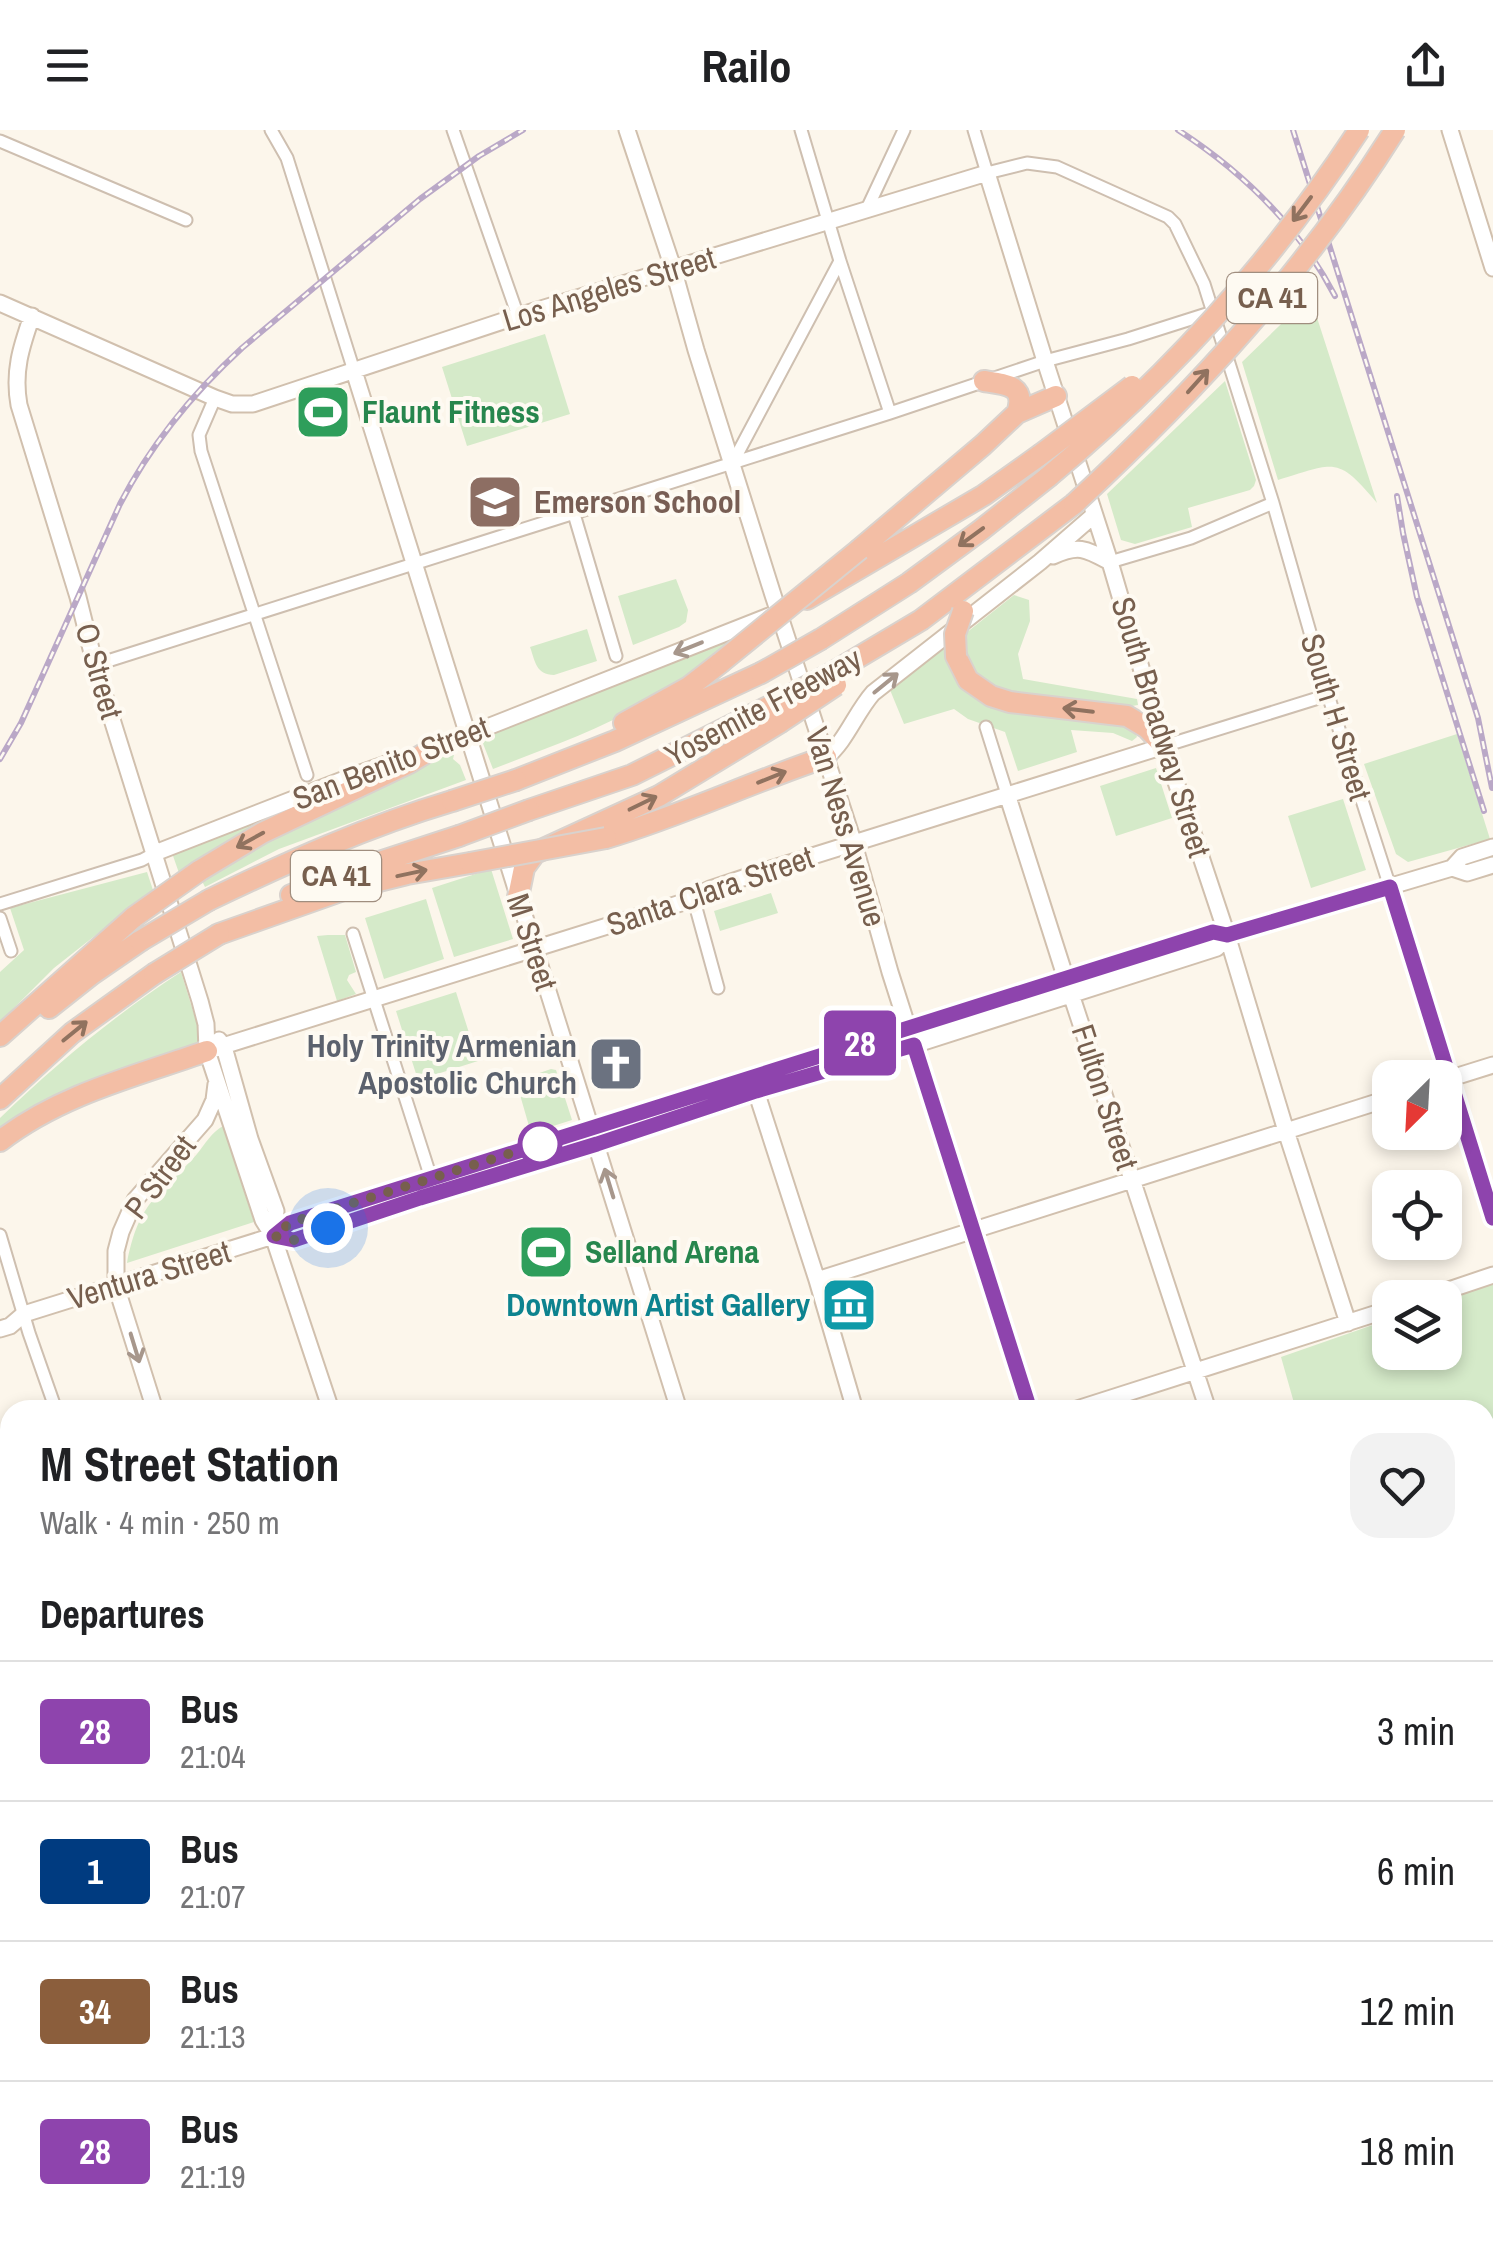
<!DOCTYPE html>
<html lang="en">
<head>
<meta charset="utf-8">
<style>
	:root { --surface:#fff; --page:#f2f2f2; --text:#202124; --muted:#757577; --line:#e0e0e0 }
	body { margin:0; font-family:"Archivo Narrow",sans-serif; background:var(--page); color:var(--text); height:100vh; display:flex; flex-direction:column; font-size:38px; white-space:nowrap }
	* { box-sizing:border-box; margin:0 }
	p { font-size:32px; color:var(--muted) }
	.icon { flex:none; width:55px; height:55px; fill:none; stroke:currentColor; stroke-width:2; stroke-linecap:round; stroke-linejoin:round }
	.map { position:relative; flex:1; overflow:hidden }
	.sheet { position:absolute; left:0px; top:1270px; width:1495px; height:842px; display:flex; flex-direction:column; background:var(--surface); border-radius:30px 30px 0 0; box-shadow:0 5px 15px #0003 }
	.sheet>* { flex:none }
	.badge { padding:0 20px; border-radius:8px; font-size:35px; line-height:65px }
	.needle { width:65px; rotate:204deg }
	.controls { position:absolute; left:1372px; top:930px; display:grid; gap:20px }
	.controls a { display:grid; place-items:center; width:90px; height:90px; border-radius:20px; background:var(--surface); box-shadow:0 5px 15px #0003; font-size:50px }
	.you { position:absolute; width:50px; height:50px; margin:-25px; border:8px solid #fff; border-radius:50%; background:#1a73e8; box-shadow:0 0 0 15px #1a73e833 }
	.map>.badge { position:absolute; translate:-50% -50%; box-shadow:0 0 0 5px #fff }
	h2 { padding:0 40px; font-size:38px; line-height:90px }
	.round { display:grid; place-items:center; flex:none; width:105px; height:105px; border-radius:30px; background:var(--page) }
	.summary { display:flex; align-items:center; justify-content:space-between; height:170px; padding:0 40px }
	h1 { font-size:48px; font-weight:700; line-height:75px }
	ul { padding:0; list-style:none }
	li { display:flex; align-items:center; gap:30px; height:140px; padding:0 40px; border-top:2px solid var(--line) }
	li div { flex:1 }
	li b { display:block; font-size:38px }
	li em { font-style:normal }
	li .badge { min-width:110px; font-weight:700; text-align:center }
	header { display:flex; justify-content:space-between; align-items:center; height:130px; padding:0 40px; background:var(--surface); font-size:45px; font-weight:700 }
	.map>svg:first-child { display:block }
</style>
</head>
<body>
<header><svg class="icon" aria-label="menu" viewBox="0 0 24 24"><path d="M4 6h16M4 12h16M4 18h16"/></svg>Railo<svg class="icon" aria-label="share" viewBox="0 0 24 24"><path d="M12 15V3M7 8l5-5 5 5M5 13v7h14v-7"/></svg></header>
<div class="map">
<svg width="1493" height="2112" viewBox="0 0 1493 2112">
	<rect width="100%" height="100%" fill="#fcf6eb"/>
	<path fill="#d5eac9" d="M1310,166L1377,373C1337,325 1335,333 1278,350L1242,232Z
		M545,204L570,284L467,316L442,237Z
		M1225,251L1256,350L1254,356L1250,360L1188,378L1192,397L1135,414L1121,410L1107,364Z
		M676,449L688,480L686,492L679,497L633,515L618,466Z
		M1014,465L1029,470L1030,491L1018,524L1023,549L1137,569L1138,575L1132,576L1005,562L981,551L964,519L966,503Z
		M587,499L597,531L554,545C536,545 535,531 530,517Z
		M749,502C715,527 681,552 645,573C597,601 544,619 493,639L482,611L485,607Z
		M946,514L967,558L1132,595L1137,607L1132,611L1113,603L1071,600L1077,622L1018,641L1005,602L968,589L954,579L904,594L888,555Z
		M1457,604L1490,709L1408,732L1396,724L1364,634Z
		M446,624L454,625L453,629L460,635L466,650L279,719L205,757L201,749L294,693Z
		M1156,638L1172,688L1116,706L1100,656Z
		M323,667L179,743L172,723Z
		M1343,669L1366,740L1311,758L1288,686Z
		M491,739L513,809L454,827L432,758Z
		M147,742L153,760L54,838L0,892V842L24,820L10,778Z
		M771,763L778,783L720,801L714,781Z
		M426,769L444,829L384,849L365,788Z
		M328,805H345L356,842L349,845L347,850L356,864L337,871L317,806Z
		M181,842L203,913L91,950L35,980L3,1001L0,998V988C56,934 115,885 181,842Z
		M456,862L478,931L418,950L396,881Z
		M551,939L556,940L572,990L531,1003L516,951Z
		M223,996L254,1092L127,1133C139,1071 158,1067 197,1024C205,1014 212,1002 223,996Z
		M1493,1153V1548L1485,1551V1280H1296L1281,1227L1390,1189V1222H1445V1170Z
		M605,2103H747L750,2112H608Z
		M959,2103V2102L1067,2103L1036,2112H962Z"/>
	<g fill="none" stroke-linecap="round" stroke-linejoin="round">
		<g stroke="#cebfb0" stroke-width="15">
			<path id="street" d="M271,0L287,28L354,241
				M453,0L518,186
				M801,0L840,131L890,283
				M974,0L987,43L1027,33L1057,37L1168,87L1175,94L1204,154L1273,373L1328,565L1390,757
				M0,11L186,90
				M866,81L904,0
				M215,268L199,305L201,321L307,645
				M732,334L840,131
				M574,384L616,526
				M1110,432L1191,408L1273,373
				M95,535L890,283L1045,231L1128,209L1213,182
				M986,597L1007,664
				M1164,616L1328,565
				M693,767L718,858
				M0,774L142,730L155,723
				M0,788L11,821
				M353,804L431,1048
				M0,1105L29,1203L56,1280
				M1485,1628L1493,1654
				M1485,1702L1493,1700
				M242,2102L246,2112
				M416,2112L446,2102"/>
		</g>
		<g stroke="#d1c0ae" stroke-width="19">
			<path id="secondary" d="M627,0L673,138L696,220L773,465L854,714L890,842L1030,1280
				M1450,0L1493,138
				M0,173L215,268L232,274H253L518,186L987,43L1045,231L1110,432L1164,616L1227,805L1286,1001L1348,1193
				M32,186C21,217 13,242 19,275L78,467L95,535L200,871L206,894L207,921L263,1090L273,1106L331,1280
				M354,241L679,1280
				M1053,426C1079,414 1086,419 1110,432
				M424,622L774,484
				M826,627C845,613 856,582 873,563L1040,432L1094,385
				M1007,664L1066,849L1208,1280
				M155,723L355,645L392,632
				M1452,738L1467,743L1493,735
				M1390,757L1493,1088
				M219,910L224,917L250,1009L276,1081L273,1106
				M207,921L681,773L710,759L755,744L1164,616
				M1445,950L1493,935
				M754,955L817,1150L855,1280
				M273,1106L294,1110L419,1068L597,1014L756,961L914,915L1217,818L1227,805
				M817,1150L1390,968
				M1425,1168L1493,1145
				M0,1199L10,1196L24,1184L273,1106L293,1092L1213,802L1227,805L1452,738L1462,727L1493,717
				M155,1280L116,1156V1121L121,1102L135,1070L205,990L214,970L216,954
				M1074,1280L1390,1179
				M1485,1566L1487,1560L1493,1558
				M1485,1781L1493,1779
				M0,1898L10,1929
				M0,2035L10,2032
				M64,2102L67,2112
				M413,2102L416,2112
				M585,2102L588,2112
				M763,2102L766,2112
				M939,2102L942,2112
				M1113,2102L1117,2112
				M1288,2102L1291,2112
				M1466,2102L1469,2112"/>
		</g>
		<g stroke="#d9d2cd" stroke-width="21">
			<path id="primary" d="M1485,1983L1493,1980
				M1485,1999L1493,1996
				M1078,2112L1108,2102
				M1129,2112L1160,2102"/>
		</g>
		<g stroke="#d9d2cd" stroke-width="24">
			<path id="highway" d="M984,251C1005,254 1027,255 1017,283
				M860,419L983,315L1017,283L1056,266
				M807,469L984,365L1040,325
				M821,509L909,453L981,400L1048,347
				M956,526L968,550L991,566L1010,572L1127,586L1147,598L1164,616
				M832,543L921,490L1074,374
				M624,593L689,557L720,533
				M516,650L615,611L761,543
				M529,680L632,645L772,575
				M606,708C681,686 751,652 826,627
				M199,741L262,703L409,633L432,619
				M291,765L340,745L459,706
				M518,767L524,738L535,723L659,666L779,593
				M209,770C288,732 368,696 452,671
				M219,804L346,759L407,744L470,733
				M49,878L92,844L140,811
				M0,906L134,787
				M0,969L72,903L154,844
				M0,1011C61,964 136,946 207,921"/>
		</g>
		<use href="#street" stroke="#fff" stroke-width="11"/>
		<use href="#secondary" stroke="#fff" stroke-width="15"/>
		<use href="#primary" stroke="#f7dea8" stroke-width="18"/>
		<use href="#highway" stroke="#f3bea5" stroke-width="20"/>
		<g stroke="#baa8c7" stroke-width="6">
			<path id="rail" d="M1178,0C1243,42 1299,97 1335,166
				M1293,0L1478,588L1492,658
				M1397,366L1403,403L1417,467L1484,681
				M0,629L21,593L120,374C151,314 192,264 242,218L420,69L479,26L523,0
				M0,1361L10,1393
				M233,2102L236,2112"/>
		</g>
		<use href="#rail" stroke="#fefaf2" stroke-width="2.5" stroke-dasharray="8" stroke-linecap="butt"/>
		<g stroke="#d9d2cd" stroke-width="24" stroke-linecap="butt">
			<path id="highway-bridge" d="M1040,325L1132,256
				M1048,347C1167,248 1274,130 1359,0
				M1074,374C1195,262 1307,140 1395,0
				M956,526L955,504L963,481
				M720,533L860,419
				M761,543L821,509
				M772,575L832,543
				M779,593L836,555
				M452,671L516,650
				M459,706L529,680
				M470,733L606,708
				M134,787L199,741
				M140,811L209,770
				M154,844L219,804"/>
		</g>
		<use href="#highway-bridge" stroke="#f3bea5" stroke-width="20"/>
	</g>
	<defs><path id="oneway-shaft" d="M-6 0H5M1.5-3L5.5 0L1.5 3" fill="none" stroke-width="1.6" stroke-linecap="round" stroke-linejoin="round" transform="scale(2.5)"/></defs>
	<g stroke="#90725f">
		<use href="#oneway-shaft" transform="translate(1302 79) rotate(127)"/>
		<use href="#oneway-shaft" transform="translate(1198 251) rotate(-48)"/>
		<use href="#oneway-shaft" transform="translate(971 407) rotate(144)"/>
		<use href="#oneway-shaft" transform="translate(1078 580) rotate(-173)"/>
		<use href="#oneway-shaft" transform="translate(772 647) rotate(-22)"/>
		<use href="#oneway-shaft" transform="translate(643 673) rotate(-26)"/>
		<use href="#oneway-shaft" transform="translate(250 710) rotate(151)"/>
		<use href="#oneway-shaft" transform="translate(412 743) rotate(-12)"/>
		<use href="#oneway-shaft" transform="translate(75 901) rotate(-39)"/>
	</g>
	<g stroke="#a7978c">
		<use href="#oneway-shaft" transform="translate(688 518) rotate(158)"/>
		<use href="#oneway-shaft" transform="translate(886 553) rotate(-39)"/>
		<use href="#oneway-shaft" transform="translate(609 1053) rotate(-107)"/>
		<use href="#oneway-shaft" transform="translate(135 1218) rotate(73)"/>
	</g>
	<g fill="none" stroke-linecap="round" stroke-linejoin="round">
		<g stroke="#fff" stroke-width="22">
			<path id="line" d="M1030,1280L914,915L756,961L597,1014L420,1068L294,1110L274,1106L290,1093L1213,802L1227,805L1390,757L1493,1088"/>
		</g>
		<use href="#line" stroke="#8e44ad" stroke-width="15"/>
		<path stroke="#775f4e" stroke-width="10" stroke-dasharray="0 18" d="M328,1098L294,1110L274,1106L290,1093L540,1014"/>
	</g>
	<defs>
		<g id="stadium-square" transform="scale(2.875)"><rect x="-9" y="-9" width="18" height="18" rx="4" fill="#2e9e5b" stroke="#fefaf2"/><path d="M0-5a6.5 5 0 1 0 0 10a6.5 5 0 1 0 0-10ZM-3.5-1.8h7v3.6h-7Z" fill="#fff"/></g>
		<g id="school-square" transform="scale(2.875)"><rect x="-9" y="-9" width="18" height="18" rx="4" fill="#8d6e63" stroke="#fefaf2"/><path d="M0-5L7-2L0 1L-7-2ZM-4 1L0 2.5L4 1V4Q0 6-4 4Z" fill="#fff"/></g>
		<g id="church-square" transform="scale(2.875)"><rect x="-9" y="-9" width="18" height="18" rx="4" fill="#6b7280" stroke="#fefaf2"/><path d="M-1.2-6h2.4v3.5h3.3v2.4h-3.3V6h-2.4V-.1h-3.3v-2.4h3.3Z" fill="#fff"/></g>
		<g id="museum-square" transform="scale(2.875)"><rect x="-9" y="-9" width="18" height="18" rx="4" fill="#0f9aa8" stroke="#fefaf2"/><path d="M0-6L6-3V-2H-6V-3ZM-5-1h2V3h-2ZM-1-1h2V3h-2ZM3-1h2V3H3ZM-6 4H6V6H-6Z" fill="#fff"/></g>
	</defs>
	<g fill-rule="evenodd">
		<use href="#stadium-square" x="323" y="282"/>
		<use href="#school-square" x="495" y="372"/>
		<use href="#church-square" x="616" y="934"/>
		<use href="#stadium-square" x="546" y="1122"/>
		<use href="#museum-square" x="849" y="1175"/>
	</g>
	<circle fill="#fff" stroke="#8e44ad" stroke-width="5" cx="540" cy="1014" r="20"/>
	<g text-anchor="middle" stroke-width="8" stroke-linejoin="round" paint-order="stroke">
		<g fill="#fefaf2" stroke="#a08e7f" stroke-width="2.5">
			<rect x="1227" y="143" width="90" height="50" rx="8"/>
			<rect x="291" y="721" width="90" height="50" rx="8"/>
		</g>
		<g font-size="30" font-weight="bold" fill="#775f4e">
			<text x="1272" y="178">CA 41</text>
			<text x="336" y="756">CA 41</text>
		</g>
		<g font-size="32" fill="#775f4e" stroke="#fefaf2">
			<text transform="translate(609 159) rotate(-17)" y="11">Los Angeles Street</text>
			<text transform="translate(99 541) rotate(74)" y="11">O Street</text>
			<text transform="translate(763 577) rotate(-28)" y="11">Yosemite Freeway</text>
			<text transform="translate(1336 587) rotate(73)" y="11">South H Street</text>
			<text transform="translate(1161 597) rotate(73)" y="11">South Broadway Street</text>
			<text transform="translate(391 633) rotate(-21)" y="11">San Benito Street</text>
			<text transform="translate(846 697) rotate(73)" y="11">Van Ness Avenue</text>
			<text transform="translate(710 761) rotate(-19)" y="11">Santa Clara Street</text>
			<text transform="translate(532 812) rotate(72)" y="11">M Street</text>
			<text transform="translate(1105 967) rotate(72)" y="11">Fulton Street</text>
			<text transform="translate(160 1047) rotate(-53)" y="11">P Street</text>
			<text transform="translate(149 1145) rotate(-17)" y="11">Ventura Street</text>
		</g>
		<g font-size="32" font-weight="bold" fill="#27864d" stroke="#fefaf2" text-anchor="start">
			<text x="362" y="293">Flaunt Fitness</text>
			<text x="585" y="1133">Selland Arena</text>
		</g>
		<g font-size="32" font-weight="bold" fill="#785e54" stroke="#fefaf2" text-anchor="start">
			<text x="534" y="383">Emerson School</text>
		</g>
		<g font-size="32" font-weight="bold" fill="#5b616d" stroke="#fefaf2" text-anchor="end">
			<text x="577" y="927">Holy Trinity Armenian<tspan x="577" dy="37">Apostolic Church</tspan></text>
		</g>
		<g font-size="32" font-weight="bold" fill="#0d838f" stroke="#fefaf2" text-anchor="end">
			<text x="810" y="1186">Downtown Artist Gallery</text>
		</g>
	</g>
</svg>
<div class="controls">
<a><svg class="needle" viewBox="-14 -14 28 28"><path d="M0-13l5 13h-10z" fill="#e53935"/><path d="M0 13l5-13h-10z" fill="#757577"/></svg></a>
<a><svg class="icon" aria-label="locate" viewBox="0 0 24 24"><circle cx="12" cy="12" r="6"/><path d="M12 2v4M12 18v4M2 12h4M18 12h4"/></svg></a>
<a><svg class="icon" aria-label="layers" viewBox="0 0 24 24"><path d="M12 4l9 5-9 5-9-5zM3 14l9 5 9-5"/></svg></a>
</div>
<div class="you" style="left:328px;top:1098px"></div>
<b class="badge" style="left:860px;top:913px;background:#8e44ad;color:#fff">28</b>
<section class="sheet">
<div class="summary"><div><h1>M Street Station</h1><p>Walk · 4 min · 250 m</p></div><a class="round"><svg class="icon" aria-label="heart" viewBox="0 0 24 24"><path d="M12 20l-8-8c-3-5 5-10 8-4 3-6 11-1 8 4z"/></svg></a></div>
<h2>Departures</h2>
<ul>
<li><span class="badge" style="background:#8e44ad;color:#fff">28</span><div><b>Bus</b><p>21:04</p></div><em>3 min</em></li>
<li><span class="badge" style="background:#003b80;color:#fff">1</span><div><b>Bus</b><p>21:07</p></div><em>6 min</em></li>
<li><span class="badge" style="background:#8b5e3c;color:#fff">34</span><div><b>Bus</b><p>21:13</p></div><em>12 min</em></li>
<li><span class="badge" style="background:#8e44ad;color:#fff">28</span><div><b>Bus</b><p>21:19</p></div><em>18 min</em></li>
</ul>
</section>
</div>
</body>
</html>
